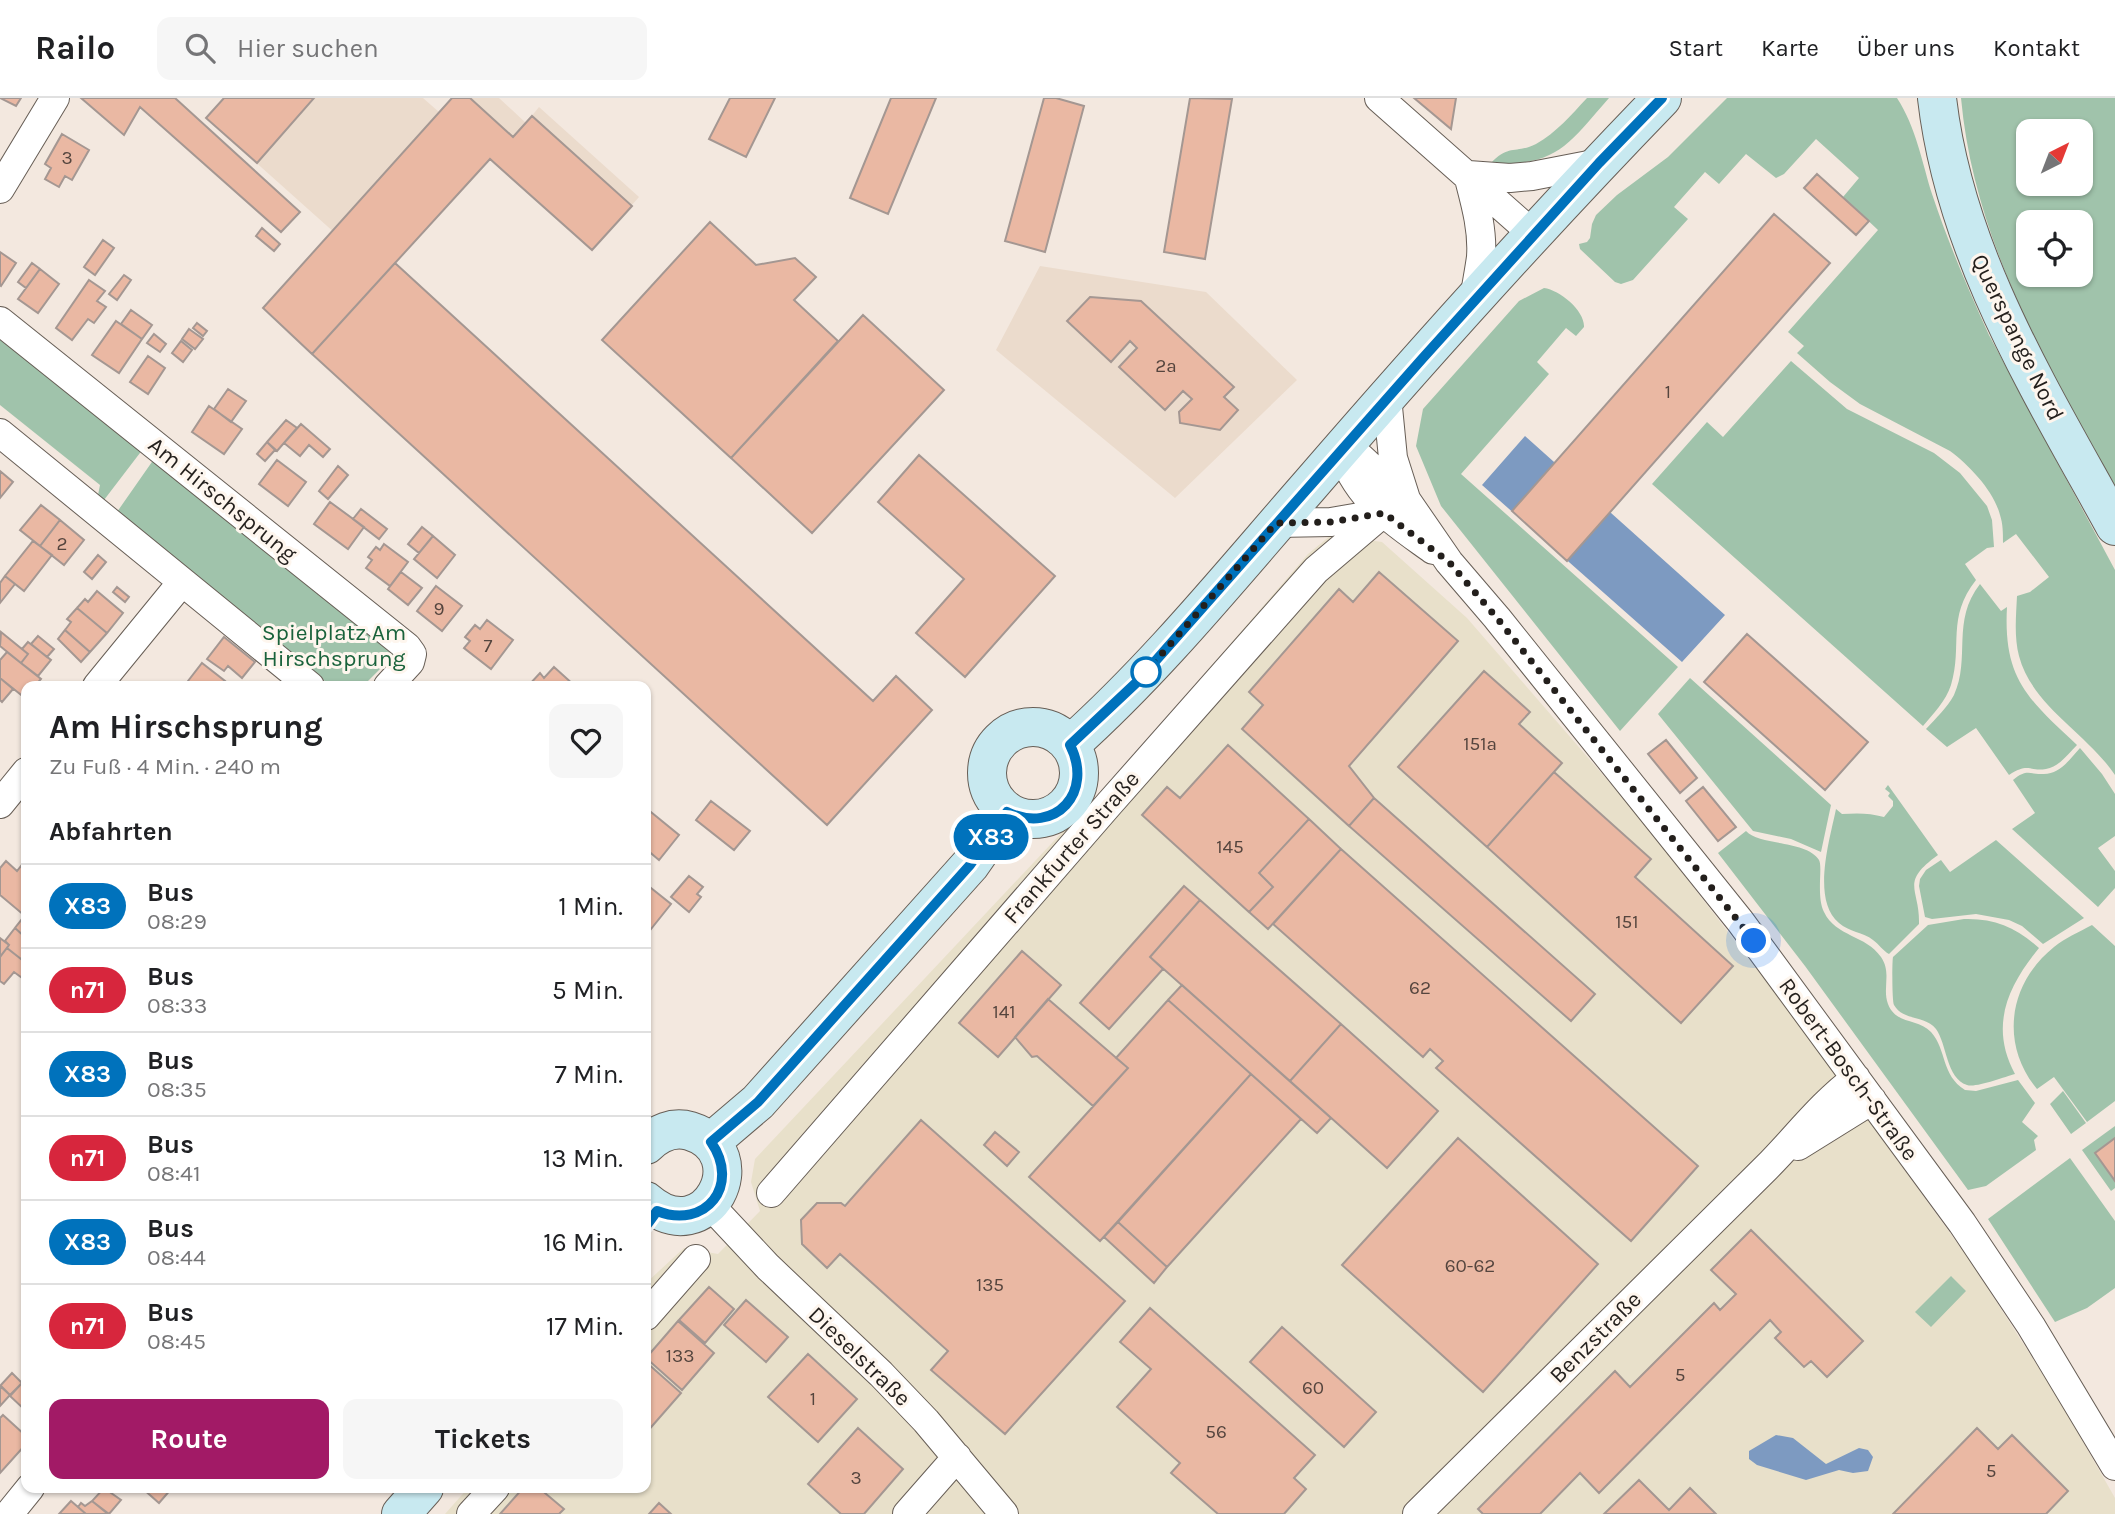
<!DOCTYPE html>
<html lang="de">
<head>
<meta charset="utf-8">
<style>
	:root { --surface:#fff; --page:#f6f6f6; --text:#202124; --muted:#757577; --line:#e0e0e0; --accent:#a21a66 }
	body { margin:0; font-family:Karla,sans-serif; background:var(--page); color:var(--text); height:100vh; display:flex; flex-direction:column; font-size:26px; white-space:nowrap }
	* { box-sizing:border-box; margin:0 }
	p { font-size:23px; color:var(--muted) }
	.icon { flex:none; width:38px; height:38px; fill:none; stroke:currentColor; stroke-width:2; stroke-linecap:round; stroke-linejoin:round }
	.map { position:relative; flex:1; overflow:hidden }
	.panel { position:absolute; left:21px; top:583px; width:630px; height:812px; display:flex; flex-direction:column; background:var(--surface); border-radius:14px; box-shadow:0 2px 5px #0004 }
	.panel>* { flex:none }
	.badge { padding:0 14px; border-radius:23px; font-size:24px; line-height:46px }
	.needle { width:46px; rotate:42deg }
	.buttons { position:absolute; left:2016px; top:21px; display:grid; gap:14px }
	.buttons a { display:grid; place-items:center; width:77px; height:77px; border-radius:14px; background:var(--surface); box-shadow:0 2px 5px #0004; font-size:35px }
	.you { position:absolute; width:35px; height:35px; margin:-18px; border:5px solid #fff; border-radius:50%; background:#1a73e8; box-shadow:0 0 0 10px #1a73e833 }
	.map>.badge { position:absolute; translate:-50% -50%; box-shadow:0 0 0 4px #fff }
	h2 { padding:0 28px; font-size:26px; line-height:63px }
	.round { display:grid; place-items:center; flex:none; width:74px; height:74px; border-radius:14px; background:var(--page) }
	.summary { display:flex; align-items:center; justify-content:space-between; height:119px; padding:0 28px }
	h1 { font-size:33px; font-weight:700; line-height:52px }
	.action { display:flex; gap:14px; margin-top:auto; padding:14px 28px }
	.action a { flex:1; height:80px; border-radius:14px; background:var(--accent); color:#fff; font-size:28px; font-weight:700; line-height:80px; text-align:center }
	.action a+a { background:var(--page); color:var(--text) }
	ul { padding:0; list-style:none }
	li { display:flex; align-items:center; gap:21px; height:84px; padding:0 28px; border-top:2px solid var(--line) }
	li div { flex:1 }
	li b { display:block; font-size:26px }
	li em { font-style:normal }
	li .badge { min-width:77px; font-weight:700; text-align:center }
	header { display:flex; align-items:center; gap:42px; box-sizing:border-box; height:98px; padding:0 35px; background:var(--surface); border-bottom:2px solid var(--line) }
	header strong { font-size:33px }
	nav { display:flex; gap:38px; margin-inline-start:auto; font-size:24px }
	.search { width:490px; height:63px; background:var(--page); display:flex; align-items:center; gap:18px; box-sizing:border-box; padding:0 24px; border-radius:14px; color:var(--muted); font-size:26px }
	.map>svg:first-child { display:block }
</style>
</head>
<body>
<header>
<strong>Railo</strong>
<div class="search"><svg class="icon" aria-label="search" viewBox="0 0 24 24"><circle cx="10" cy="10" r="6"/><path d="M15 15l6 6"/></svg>Hier suchen</div>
<nav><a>Start</a><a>Karte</a><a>Über uns</a><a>Kontakt</a></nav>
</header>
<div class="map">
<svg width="2115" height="1416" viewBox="0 0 2115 1416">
	<rect width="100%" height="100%" fill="#f3e8df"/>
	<path fill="#e8e0ca" d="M1331,437L1382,444L1467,520L1636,715L1796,922L1971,1164L2058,1300L2115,1400V1416H445L468,1390H646V1185L684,1150L718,1156L760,1113L751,1084L755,1061L1129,663L1308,456Z"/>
	<path fill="#ebdbcc" d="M224,0H423L439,14L452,0H499L526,25L539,9L639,99L592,152L490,61L312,256L336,136L206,20Z
		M1040,168L1206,194L1297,282L1175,400L996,252Z"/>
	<path fill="#a0c3ab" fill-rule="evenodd" d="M1587,0H1609C1569,45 1558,69 1491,65C1509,46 1516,56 1536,46C1556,35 1572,16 1587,0Z
		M1727,0H1897C1916,29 1922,64 1932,96C1948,144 1968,191 1989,237L2115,472V677C2087,635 2032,608 2019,558C2014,539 2016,518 2017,498L2030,494L2049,479L2016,436L2003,445C2003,435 2003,426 2000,417C1994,393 1969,367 1950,353L1860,306L1830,284L1797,255L1804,248L1788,234L1878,132L1843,99L1859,80L1816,41L1784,76L1776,80L1746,56L1719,86L1705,74L1674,109L1688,121L1633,182L1621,186L1615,184L1580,151L1579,146L1587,144L1590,140L1592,126L1596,117L1617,97L1668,59Z
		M1961,0H2115V391C2047,267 1974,143 1961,0ZM2028,33H2081V86H2028ZM2028,124H2081V177H2028Z
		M1544,190C1560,192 1585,213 1584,229L1576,238L1566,230L1537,264L1549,276L1461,376L1678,569L1620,633L1441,408L1416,348L1423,311L1519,203Z
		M0,236L143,351L104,402L98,397L100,387L0,307Z
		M1791,263L1847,311L1934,355L1960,375L1987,408L1992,422L1994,449L1987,450L1965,466L1976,482C1946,520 1963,548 1951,587C1946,603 1933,616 1923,628L1652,386L1707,324L1723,339Z
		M154,361L397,554L363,588H331L117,414Z
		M1980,486L2001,513L2007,509C2003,581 2028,601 2077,647C2069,655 2059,669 2046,671C2029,674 2029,664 2009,677L1976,630L1947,649L1926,631C1936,620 1947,610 1954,597C1971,560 1951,523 1980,486Z
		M1690,580L1831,707L1821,754L1791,741L1753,733L1658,616Z
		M2080,650L2102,676L2115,696V738L2098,750L2115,773V790L2098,809L2012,731L2035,715L2013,682C2028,670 2029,677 2044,676C2060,676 2071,660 2080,650Z
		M1888,687L1938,757C1899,785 1920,790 1919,826L1889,856C1883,853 1879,846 1873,842C1863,834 1849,834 1839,825C1811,802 1830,741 1836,711L1842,716C1858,715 1870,715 1884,719L1893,708V703L1888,698L1890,695L1885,691Z
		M1746,733C1760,748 1807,742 1819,762C1823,769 1816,798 1824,814C1836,839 1866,837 1881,859C1892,875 1882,890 1888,906C1896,927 1918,920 1931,934C1947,952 1941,977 1965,992L1976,993L2018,982L2035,1005L2022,1024L2038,1038L2034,1042L2036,1052L1986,1088L1968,1092L1805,868L1718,755Z
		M1996,742L2084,820L2043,846L2022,828L2009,822L1976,816L1932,821L1925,819L1919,788L1920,781L1926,772L1941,762L1950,774Z
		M1964,821C1995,820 2017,830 2039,850C2008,888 1989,928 2015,976C2004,979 1976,990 1967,987C1946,980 1947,946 1936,931C1925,917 1903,923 1894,907C1892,904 1892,864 1893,859L1928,827Z
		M2092,827L2115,848V1003L2087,1024L2054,979L2037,991C2000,946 2008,886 2054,849C2065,840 2079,834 2092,827Z
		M2063,993L2086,1025L2071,1036L2050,1006Z
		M2115,1028V1040L2095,1055L2115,1083V1090L2111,1093L2082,1052Z
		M2070,1060L2115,1123V1190L2087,1210L2055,1224L1988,1121Z
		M1951,1178L1966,1193L1931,1229L1915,1214Z"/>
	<path fill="#7d9ac1" d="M1525,338L1725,517L1682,564L1482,387Z
		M1776,1337L1793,1340L1826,1366L1859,1350L1868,1352L1873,1359L1868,1373L1853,1375L1839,1372L1806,1382L1757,1367L1749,1361V1353Z"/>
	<path fill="#eab8a3" stroke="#a49792" stroke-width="2" d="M0,0H21L16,8Z
		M81,0H175L300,114L281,134L140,9L124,37Z
		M224,0H314L257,65L206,20Z
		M452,0H470L513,39L532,18L632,108L592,152L490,61L312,256L263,210Z
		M730,0H775L746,59L709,41Z
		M891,0H936L888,116L850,100Z
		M1044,0H1056L1084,8L1045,154L1005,143Z
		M1190,0L1232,1L1205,161L1164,154Z
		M1414,0H1456L1451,31Z
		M62,36L89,52L72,82L65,78L59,89L45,81L51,70L45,66Z
		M1817,76L1869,123L1856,137L1804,90Z
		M1774,116L1830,165L1567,463L1512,413Z
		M710,124L756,167L795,160L816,179L794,202L838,243L731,360L602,242Z
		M262,130L280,146L274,153L256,138Z
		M103,142L114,150L95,177L84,169Z
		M0,154L16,165L1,188L0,187Z
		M32,165L40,171L26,190L18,184Z
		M395,165L873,603L896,578L932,612L827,727L312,256Z
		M40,171L59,186L38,215L18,201Z
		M124,177L131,182L117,202L109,196Z
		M89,182L105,193L97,203L106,209L94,225L88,221L72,242L56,230Z
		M1090,199L1141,203L1234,289L1224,299L1238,312L1220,332L1180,325L1179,314L1192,301L1183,293L1165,312L1119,269L1137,250L1130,243L1111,264L1067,223Z
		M131,212L152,227L142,241L121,226Z
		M863,217L944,292L812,435L731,360Z
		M116,223L142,241L119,275L92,257Z
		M197,225L207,233L203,238L193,230Z
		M189,231L203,241L195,251L182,241Z
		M154,236L166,246L160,254L147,245Z
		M181,243L192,252L183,264L172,255Z
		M148,258L165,270L148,296L130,284Z
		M228,291L246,303L231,324L214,311Z
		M209,308L242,331L224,356L192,334Z
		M286,322L297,330L277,353L267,344Z
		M301,326L330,351L323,359L309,347L300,358L284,345Z
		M267,344L275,352L265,363L257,356Z
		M919,357L1055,478L965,579L916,535L964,481L878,404Z
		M277,362L306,384L288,408L259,386Z
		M338,368L348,377L328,401L319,393Z
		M0,373L13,384L0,400Z
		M330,404L364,429L348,451L314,426Z
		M41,407L60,422L40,448L20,432Z
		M361,411L387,431L379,441L353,421Z
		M60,422L84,442L64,467L40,448Z
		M422,429L433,438L419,455L408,446Z
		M433,438L455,457L437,480L414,461Z
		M33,443L52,457L24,493L5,478Z
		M384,446L408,464L390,488L366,470L372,462L368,459L376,449L380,452Z
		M98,457L106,464L92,481L84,474Z
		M401,474L422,490L408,507L388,491Z
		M1379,474L1458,543L1349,668L1374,700L1349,728L1242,631L1263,607L1249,594L1339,491L1353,504Z
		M5,478L15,486L0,505V485Z
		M436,488L462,508L442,533L417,513Z
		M117,489L129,499L125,504L113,494Z
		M97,493L123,515L107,535L77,510L85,501L88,504Z
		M77,510L107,535L90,554L65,532L71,524L67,521Z
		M487,522L513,542L491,571L464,550L470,543L465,539L475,527L480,531Z
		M65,532L90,554L81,564L58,541Z
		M1,534L28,556L21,565L0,548Z
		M1747,536L1868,644L1825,692L1704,584Z
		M38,538L54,551L47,559L31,546Z
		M224,539L255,564L242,580L228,568L224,573L207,561Z
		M28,544L51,562L38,578L21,565L28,556L22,551Z
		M7,554L41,581L35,588H26L25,600L0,580V562Z
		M202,565L225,583L221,588H194L188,583Z
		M554,569L575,588H528L540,575L544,580Z
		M1484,573L1530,614L1519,626L1562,665L1487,749L1398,669Z
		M0,580L13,591L2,604L0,602Z
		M1666,642L1697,680L1680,695L1648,656Z
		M1228,647L1309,721L1259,775L1273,789L1249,814L1142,717L1167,689L1180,700Z
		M1554,674L1651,761L1635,779L1733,868L1681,925L1487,749Z
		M1703,689L1736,729L1718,743L1686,703Z
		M1374,700L1595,896L1571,923L1349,728Z
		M711,703L750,733L734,752L696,722Z
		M646,710L679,737L659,762L646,751Z
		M1309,721L1341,751L1268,831L1249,814L1273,789L1259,775Z
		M1341,751L1698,1068L1631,1143L1436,970L1443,963L1430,951L1423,959L1273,826Z
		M6,763L17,773L21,768L26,773L25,818L0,797V770Z
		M689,778L703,789L697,796L701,799L689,814L671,799Z
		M646,786L671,806L647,836L646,835Z
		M1184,788L1200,802L1150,859L1163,871L1109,931L1080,905Z
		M1200,802L1341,926L1290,983L1150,859Z
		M26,816V840L15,830Z
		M15,830L26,840V865L7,850L9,847L5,843Z
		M0,840L9,847L0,859Z
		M7,850L26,865L25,882L14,874L4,886L0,883V859Z
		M1022,853L1061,887L998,959L959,925Z
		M1182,887L1331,1020L1317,1035L1168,902Z
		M1048,901L1128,970L1093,1008L1037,958L1032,959L1015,939Z
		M1168,902L1251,976L1100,1143L1029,1079L1128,970L1116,960Z
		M1341,926L1438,1013L1387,1070L1290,983Z
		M1251,976L1301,1021L1167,1169L1118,1124Z
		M921,1022L1125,1203L1005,1336L931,1272L948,1253L840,1156L827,1170L802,1146L801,1122L817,1105H841L845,1108Z
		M995,1034L1019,1054L1007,1068L984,1047Z
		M1458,1040L1598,1166L1483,1294L1342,1167Z
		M2115,1040V1083L2095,1055Z
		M1118,1124L1167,1169L1154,1185L1104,1139Z
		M1751,1132L1863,1243L1827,1279L1811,1263L1804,1269L1775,1240L1781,1234L1770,1222L1599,1395L1580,1375L1540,1416H1483L1478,1411L1615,1273L1630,1289L1714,1205L1720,1212L1736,1196L1711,1172Z
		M709,1189L734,1211L705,1245L679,1222Z
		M746,1202L788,1239L766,1264L724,1227Z
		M1150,1210L1315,1357L1294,1380L1306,1391L1284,1416H1218L1171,1375L1180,1365L1117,1309L1151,1271L1120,1244Z
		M678,1223L714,1255L682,1292L646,1260Z
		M1282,1229L1376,1314L1344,1349L1250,1264Z
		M808,1256L857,1301L818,1344L768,1299Z
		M646,1264L681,1295L646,1335Z
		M12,1275L22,1285L10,1297L0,1288Z
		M22,1285L26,1288V1313L10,1298Z
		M2,1289L10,1297L0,1308V1291Z
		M3,1317L26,1338V1346L0,1375V1320Z
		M858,1330L903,1371L864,1416H841L808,1386Z
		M1977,1330L1998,1351L2012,1337L2068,1393L2046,1416H1893Z
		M1639,1382L1669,1412L1690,1390L1716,1416H1604Z
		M104,1390L121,1402L109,1416L92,1403Z
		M142,1390H172L159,1405Z
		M523,1390H539L564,1411L559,1416H500Z
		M71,1403L78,1409L86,1416H59Z
		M92,1403L108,1416H86L78,1409L81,1405L85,1408Z
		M659,1405L671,1416H649Z"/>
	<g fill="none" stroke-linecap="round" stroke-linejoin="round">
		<g stroke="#675e56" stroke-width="30">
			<path id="street" d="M1379,0L1534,137
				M1468,77L1510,80L1532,78L1599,65
				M1468,77C1475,104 1483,131 1481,159C1479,174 1476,188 1474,203
				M0,91L55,0
				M0,223L407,549L412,556L410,564L388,588
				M1387,299L1393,360L1406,401
				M0,335L310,588
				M1341,351L1361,360L1407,403L1449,464L1497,520L1740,823L1962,1125L2031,1228L2115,1368
				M1341,351C1356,401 1393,423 1433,452
				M1276,425L1331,424L1383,415
				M97,588L182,484
				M0,706L26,674
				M1798,1048L1872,1002
				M771,1095L1109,706L1316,472L1383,415
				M709,1106L768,1169L881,1276L926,1323L1004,1416
				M646,1218L696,1161
				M9,1416L30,1390
				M471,1416L495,1390
				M907,1416L957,1359
				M1417,1416L1766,1070C1796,1040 1821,1006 1856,980"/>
		</g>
		<g stroke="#675e56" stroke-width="40">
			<path id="secondary" d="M1937,0C1955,157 2041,293 2115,428
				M987 675a46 46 0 1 1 92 0a46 46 0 1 1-92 0Z
				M1070,647C1158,568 1232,476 1310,387C1424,255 1541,125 1662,0
				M711,1044L758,1004L970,767L1007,714
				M646,1047C658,1035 673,1028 690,1033C758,1054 707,1156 646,1103
				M401,1416L424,1390"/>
		</g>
		<use href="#street" stroke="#fff" stroke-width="28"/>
		<use href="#secondary" stroke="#c8e9f0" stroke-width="38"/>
	</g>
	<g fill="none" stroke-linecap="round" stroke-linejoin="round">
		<g stroke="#fff" stroke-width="16">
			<path id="line" d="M646,1128L657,1113C706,1132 741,1087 711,1044L758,1004L970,767L1007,714C1056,737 1094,694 1070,647L1136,585L1422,261L1599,65L1662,0"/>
		</g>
		<use href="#line" stroke="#0072bc" stroke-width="10"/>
		<path stroke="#231f1c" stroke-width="7" stroke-dasharray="0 12.6" d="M1146,574L1276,425L1331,424L1384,415L1449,464L1497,520L1754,843"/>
	</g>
	<circle fill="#fff" stroke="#0072bc" stroke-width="3.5" cx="1146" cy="574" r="14"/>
	<g text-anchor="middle" stroke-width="6" stroke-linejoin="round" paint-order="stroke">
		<g font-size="19" fill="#55453e">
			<text x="67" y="66">3</text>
			<text x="1166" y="274">2a</text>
			<text x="1668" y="300">1</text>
			<text x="62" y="452">2</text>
			<text x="439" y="517">9</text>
			<text x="488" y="554">7</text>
			<text x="1480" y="652">151a</text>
			<text x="1230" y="755">145</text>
			<text x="1627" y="830">151</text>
			<text x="1420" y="896">62</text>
			<text x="1004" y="920">141</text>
			<text x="1470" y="1174">60-62</text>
			<text x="990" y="1193">135</text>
			<text x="680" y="1264">133</text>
			<text x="1680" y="1283">5</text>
			<text x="1313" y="1296">60</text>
			<text x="813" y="1307">1</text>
			<text x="1216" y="1340">56</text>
			<text x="1991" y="1379">5</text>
			<text x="856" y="1386">3</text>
		</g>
		<g font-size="23" fill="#231f1c" stroke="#fef6ee">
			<text transform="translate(2018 239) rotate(64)" y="8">Querspange Nord</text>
			<text transform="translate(223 401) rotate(39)" y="8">Am Hirschsprung</text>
			<text transform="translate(1071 749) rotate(-49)" y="8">Frankfurter Straße</text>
			<text transform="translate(1849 971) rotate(54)" y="8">Robert-Bosch-Straße</text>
			<text transform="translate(1595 1239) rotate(-45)" y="8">Benzstraße</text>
			<text transform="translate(860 1258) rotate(44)" y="8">Dieselstraße</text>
		</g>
		<g font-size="23" fill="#19623b" stroke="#fef6ee">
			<text x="334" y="542">Spielplatz Am<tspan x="334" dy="26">Hirschsprung</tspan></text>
		</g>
	</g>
</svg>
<div class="buttons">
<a><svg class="needle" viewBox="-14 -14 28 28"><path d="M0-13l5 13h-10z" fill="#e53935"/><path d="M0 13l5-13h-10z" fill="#757577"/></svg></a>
<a><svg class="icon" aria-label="locate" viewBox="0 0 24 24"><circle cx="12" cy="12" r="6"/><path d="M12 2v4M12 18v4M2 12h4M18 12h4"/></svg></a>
</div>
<div class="you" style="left:1754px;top:843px"></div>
<b class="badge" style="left:991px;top:739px;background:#0072bc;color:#fff">X83</b>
<section class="panel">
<div class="summary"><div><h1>Am Hirschsprung</h1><p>Zu Fuß · 4 Min. · 240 m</p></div><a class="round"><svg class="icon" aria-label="heart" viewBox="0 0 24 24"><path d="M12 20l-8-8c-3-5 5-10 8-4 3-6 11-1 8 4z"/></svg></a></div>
<h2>Abfahrten</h2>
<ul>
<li><span class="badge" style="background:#0072bc;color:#fff">X83</span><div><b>Bus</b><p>08:29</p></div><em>1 Min.</em></li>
<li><span class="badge" style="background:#d7263d;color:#fff">n71</span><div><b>Bus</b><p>08:33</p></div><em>5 Min.</em></li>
<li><span class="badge" style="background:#0072bc;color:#fff">X83</span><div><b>Bus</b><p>08:35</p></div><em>7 Min.</em></li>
<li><span class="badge" style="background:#d7263d;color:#fff">n71</span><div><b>Bus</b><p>08:41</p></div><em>13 Min.</em></li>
<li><span class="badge" style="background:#0072bc;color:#fff">X83</span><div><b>Bus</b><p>08:44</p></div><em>16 Min.</em></li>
<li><span class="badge" style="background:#d7263d;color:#fff">n71</span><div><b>Bus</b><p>08:45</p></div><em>17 Min.</em></li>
</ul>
<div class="action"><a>Route</a><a>Tickets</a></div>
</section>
</div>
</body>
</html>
